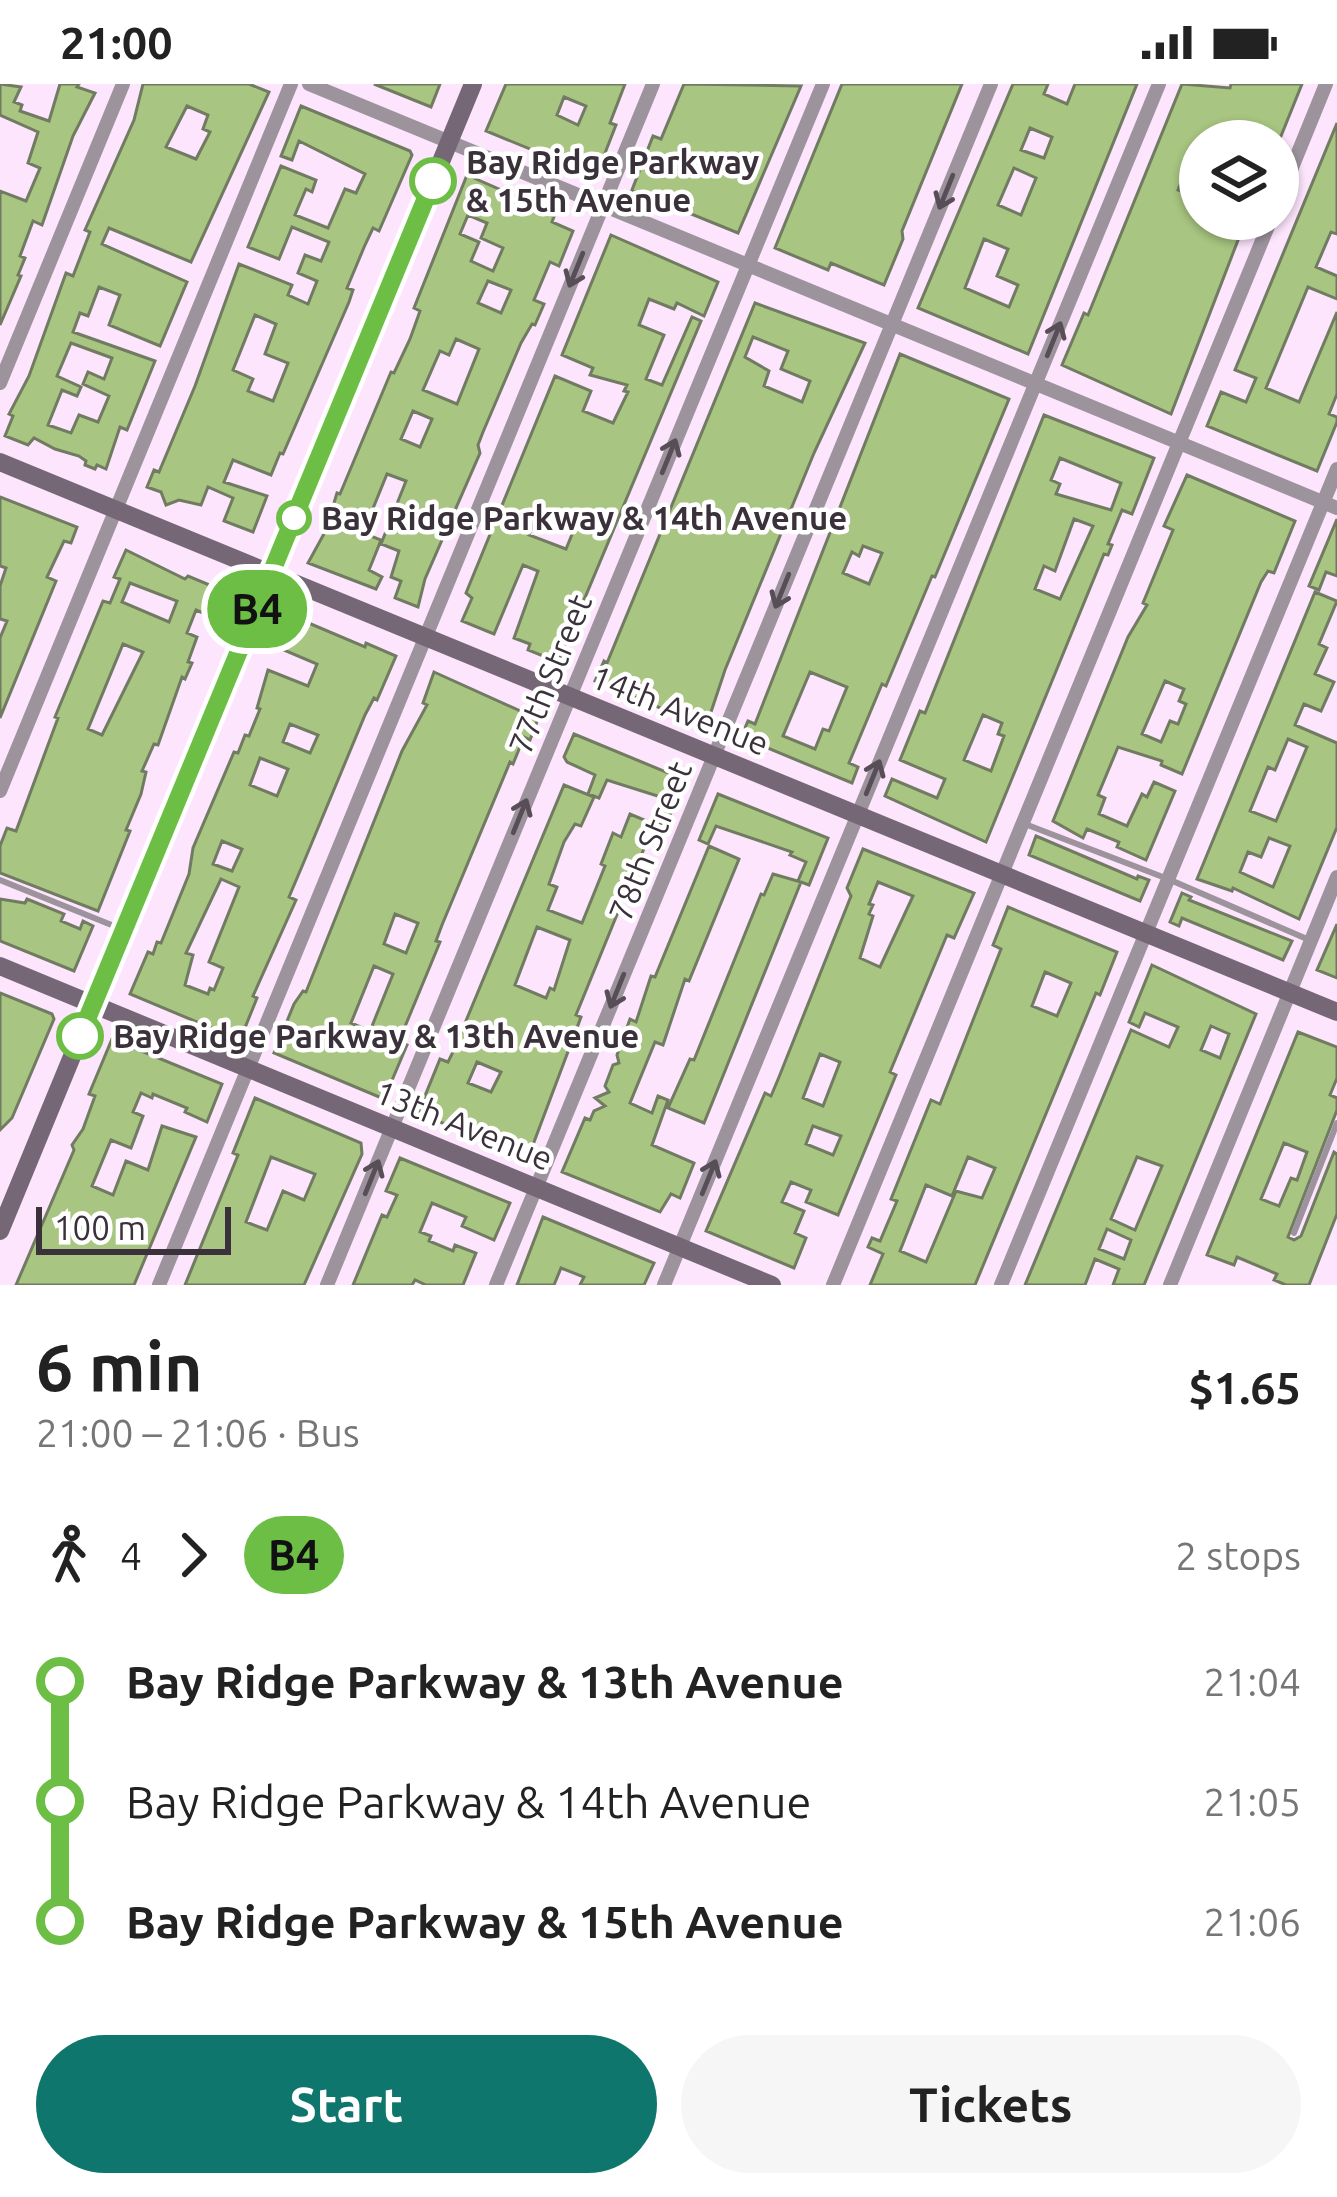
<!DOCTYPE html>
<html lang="en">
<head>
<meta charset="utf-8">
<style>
	:root { --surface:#fff; --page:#f6f6f6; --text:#222; --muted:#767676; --accent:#0f766e }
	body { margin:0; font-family:Ubuntu,sans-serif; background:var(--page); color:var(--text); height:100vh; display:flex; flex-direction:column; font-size:45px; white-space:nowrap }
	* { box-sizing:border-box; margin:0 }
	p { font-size:39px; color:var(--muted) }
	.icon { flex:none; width:66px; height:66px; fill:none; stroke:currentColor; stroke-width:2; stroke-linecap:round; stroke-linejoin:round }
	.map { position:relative; height:1201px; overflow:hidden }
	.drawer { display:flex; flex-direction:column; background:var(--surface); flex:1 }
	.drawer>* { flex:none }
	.badge { padding:0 24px; border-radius:39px; font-size:42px; line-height:78px }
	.fabs { position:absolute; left:1179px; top:36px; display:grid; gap:24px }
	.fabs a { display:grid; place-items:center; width:120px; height:120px; border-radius:50%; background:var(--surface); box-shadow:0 3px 9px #0004; font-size:60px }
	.scale { position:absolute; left:36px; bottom:30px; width:195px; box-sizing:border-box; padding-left:12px; border:6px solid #3b313a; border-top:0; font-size:33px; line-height:42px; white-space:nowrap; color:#3b313a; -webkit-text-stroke:9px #fff; paint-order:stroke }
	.map>.badge { position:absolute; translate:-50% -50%; box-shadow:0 0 0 6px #fff }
	.legs { display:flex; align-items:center; gap:18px; height:132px; padding:0 36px; font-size:39px }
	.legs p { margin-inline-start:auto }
	.headline { display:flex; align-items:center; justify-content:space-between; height:204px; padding:0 36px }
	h1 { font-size:66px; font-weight:600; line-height:90px }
	.action { display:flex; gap:24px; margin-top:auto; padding:24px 36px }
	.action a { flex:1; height:138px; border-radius:72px; background:var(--accent); color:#fff; font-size:48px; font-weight:600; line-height:138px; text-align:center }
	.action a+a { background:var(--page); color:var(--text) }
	ul { padding:0 36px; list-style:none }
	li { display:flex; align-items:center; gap:42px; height:120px; font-size:45px }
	li i { display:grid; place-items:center; width:18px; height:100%; margin:0 15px; background:currentColor }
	li i::after { content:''; width:30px; height:30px; margin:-15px; border:9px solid; border-radius:50%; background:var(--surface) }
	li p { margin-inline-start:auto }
	li:first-child i { background:linear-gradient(#0000 50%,currentColor 0) }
	li:last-child i { background:linear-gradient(currentColor 50%,#0000 0) }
	.status { display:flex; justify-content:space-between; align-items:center; height:84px; padding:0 60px; background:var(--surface); direction:ltr }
	.status svg { height:33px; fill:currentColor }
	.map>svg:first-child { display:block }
</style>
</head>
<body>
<div class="status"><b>21:00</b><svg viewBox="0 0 49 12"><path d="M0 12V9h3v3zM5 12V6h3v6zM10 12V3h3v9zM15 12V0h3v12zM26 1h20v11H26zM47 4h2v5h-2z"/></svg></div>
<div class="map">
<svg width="1337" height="1201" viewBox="0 0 1337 1201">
	<rect width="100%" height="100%" fill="#fde5fd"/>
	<path fill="#a8c581" stroke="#707b62" stroke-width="3" fill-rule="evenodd" d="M0,0L21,3L14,18L22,21L20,27L49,37L60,0H79L77,3L95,9L73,52L42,141L33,137L20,172L25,174L18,191L21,192L0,241V107L26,117L40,84L28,79L38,48L0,31Z
		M143,0H249L269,8L191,178L109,144L102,160L187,198L160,262L109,241L120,211L99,203L88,232L80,229L73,248L155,277L127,346L120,343L106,385L97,381L95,385L85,381L86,377L79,372L55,365L34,354L28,361L5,352L13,332L9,330L29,292L66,189L73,192L90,148L85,146L134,36ZM187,22L208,31L203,45L210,48L196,75L166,63ZM71,259L112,274L104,295L88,288L83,300L109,312L98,338L79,331L71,349L48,341L62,306L77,312L81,303L57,292Z
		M374,0H440L431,23Z
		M506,0H625L610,39L616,41L596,92L486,47ZM564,13L586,22L578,41L557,31Z
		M684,0L801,2L738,149L632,106L653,52L661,55Z
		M842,0H962L902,147L903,155L884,201L831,179L828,186L775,164Z
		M1013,0H1048L1044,10L1067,20L1075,0H1137L1028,270L918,224ZM1030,44L1052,53L1044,74L1021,66ZM1014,84L1036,94L1021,131L998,121ZM984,155L1008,165L997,192L1018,201L1009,223L965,204Z
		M1182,0L1230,4L1231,0H1302L1279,57H1198L1178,106L1200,115V135L1245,138L1171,330L1062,281L1084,229L1088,231Z
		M301,22L410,67L412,71L379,147L373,144L365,161L347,204L353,206L349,218L283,370L280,369L271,391L233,376L224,398L267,412L253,448L224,437L233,414L208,403L201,421L179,416L166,421L161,408L147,403L154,386L159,388L195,302L239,180L292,201L288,211L308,220L317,197L298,189L305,171L321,177L329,158L292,143L279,175L248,163L281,82L316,96L312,108L306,105L295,131L328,144L345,105L356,109L365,90L299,57L292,76L281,72ZM255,231L276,240L265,270L288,279L273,317L248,307L253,295L233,286Z
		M1337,39V150L1331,148L1316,183L1337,192V215L1308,203L1266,304L1299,318L1337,228V310L1329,330L1337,333V338L1317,387L1207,342L1221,308L1246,318L1256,294L1235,286Z
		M467,91L522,115L554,133L552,138L573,147L559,182L550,178L534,216L544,220L535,241L532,240L521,259L483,348L478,361L480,369L425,495L418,523L395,514L401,497L391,493L399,467L381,460L406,397L387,390L363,449L381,456L369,486L382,493L376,505L308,479L325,448L337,409L340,410L391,288L394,289L410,255L420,227L414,224ZM468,131L487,139L481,154L503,164L493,187L471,177L479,158L460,150ZM488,197L511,206L501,229L478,219ZM456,255L479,265L457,320L423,306L440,267L449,271ZM413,327L432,335L420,363L401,355Z
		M611,151L718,198L704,232L677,219L674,225L649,215L639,241L664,251L646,295L662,301L692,233L701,237L558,578L528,566L530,560L514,554L538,487L523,481L494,550L462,537L472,514L466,509L555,292L591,307L583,327L613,339L628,308L624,307L627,301L590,291L593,284L562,271ZM539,427L575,443L566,465L529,451Z
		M755,219L865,259L814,369L725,586L706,643L595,597L604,577L607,579ZM753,253L788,267L781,285L810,297L802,318L764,302L769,287L745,273Z
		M900,270L1009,315L935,493L932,492L886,602L882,600L849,679L858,683L852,699L741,653L748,637L755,640L764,617ZM863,462L882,469L869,500L843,489L852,468L859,472ZM810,588L847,603L829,647L823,645L815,665L783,652Z
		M1044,331L1154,374L1132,430L1122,426L1108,460L1112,461L1108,471L1104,470L986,758L885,712L892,695L937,714L945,695L900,676L920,627L925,629ZM1060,374L1121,399L1111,426L1056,410L1060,400L1051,396ZM1074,435L1093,442L1060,515L1035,505L1044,482L1055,487ZM983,631L1002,639L998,650L1004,652L991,687L964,676Z
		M1187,391L1295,437L1274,489L1268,487L1261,498L1182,690L1161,681L1162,677L1118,663L1098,711L1105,714L1099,730L1127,742L1142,710L1147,713L1154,698L1175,707L1146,776L1117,763L1119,758L1087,745L1083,754L1053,737L1128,553L1147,521L1143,519L1173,446L1164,442ZM1165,597L1184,605L1179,617L1186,620L1178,640L1170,637L1161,658L1142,650Z
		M0,413L77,443L71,459L64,457L47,493L56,497L0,634V554L7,537L0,535V502L6,484L0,482Z
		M1337,435V492L1326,488L1319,506L1309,502Z
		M126,466L185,495L188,492L224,507L226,511L215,534L196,526L187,549L197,553L188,578L192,579L185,595L182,593L158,661L154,660L142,687L146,688L141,710L126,746L130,747L98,827L0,789V762L7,744L16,747L58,634L55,633L103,517L110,519L120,495L114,493ZM130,499L177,517L169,538L122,518ZM123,560L143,568L102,651L88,645Z
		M1315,508L1337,517L1319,560L1327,564L1315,590L1334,598L1321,627L1304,620L1295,641L1337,659V743L1299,835L1233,804L1232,807L1197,795ZM1288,655L1307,663L1276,737L1250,727L1268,683L1275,686ZM1269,754L1290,762L1273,803L1240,788L1248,768L1261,773Z
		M292,532L365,563L366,559L396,572L377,616L374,614L365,631L303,780L289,813L296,816L253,912L257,914L240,956L130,910L148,868L153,870L157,858L161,859L189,790L193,764L234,668L238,669L245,651L249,652L260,625L257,624L268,586L308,602L317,580L279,564ZM290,640L318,651L310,669L283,658ZM260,674L288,685L277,712L250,701ZM222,757L242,765L232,787L213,780ZM221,795L239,803L209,878L223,884L214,906L210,904L208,910L185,901L193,871L186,869Z
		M434,588L538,635L530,656L524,653L513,680L510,678L442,841L436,857L440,858L399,957L407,961L384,1015L274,969L294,920L303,907L306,908L402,667L427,621L423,619ZM395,830L418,839L406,869L384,860ZM374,882L393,890L370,947L351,939Z
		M574,650L683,695L666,742L655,737L664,714L607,696L599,714L588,710L595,691L567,678L564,673Z
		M564,701L594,713L581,742L575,740L564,758L549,800L557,803L548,826L582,839L605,782L601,780L613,749L621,753L630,730L654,740L576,931L581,933L528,1074L418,1029L440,975L448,978L453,968ZM537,843L570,856L554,906L550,904L546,914L515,901ZM477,978L501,988L491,1008L468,999Z
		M718,710L828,754L809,801L798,797L806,778L790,771L792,768L716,742L708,760L699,756Z
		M1036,752L1137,795L1138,792L1149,796L1140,817L1029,771Z
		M709,762L739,775L689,897L685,895L663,961L655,958L630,1019L652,1029L658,1012L668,1016L652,1061L694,1079L680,1114L671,1110L660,1128L562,1088L585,1034L590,1036L594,1027L605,1022L595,1014L609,1008L605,1002L613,981L619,979L617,971L626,946L630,935L636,938L651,892L655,893Z
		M863,765L974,809L954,854L947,851L890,988L896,991L838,1131L806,1118L811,1106L791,1098L782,1118L804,1127L795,1149L806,1154L794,1184L706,1147L765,1009L771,1012L779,993L851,812L847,804ZM878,798L913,812L880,883L860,874L873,832L869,830L873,821L869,820ZM820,970L840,978L823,1022L803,1014ZM813,1042L841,1052L833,1071L806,1060Z
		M773,790L801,798L704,1039L668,1024L690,975L694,976L761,810L764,811Z
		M1182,809L1191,813L1189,816L1292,857L1283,876L1182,834L1179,842L1170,838Z
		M0,815L25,819L27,815L64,830L61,837L80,845L83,837L93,842L74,887L0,857Z
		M1008,823L1117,868L1100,911L1096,909L975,1201H870L883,1170L868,1163L872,1154L880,1157L897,1117L891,1115L931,1016L940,1020L1001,865L993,861ZM1045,888L1071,899L1057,932L1032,922ZM968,1073L995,1084L982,1114L956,1107L926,1178L900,1167L926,1101L952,1112Z
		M1337,840V894L1317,886Z
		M1152,881L1256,930L1144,1201H1113L1119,1185L1095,1175L1085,1201H1025L1131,946L1169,963L1178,943L1145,929L1139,943L1129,938ZM1211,942L1229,950L1220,974L1201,966ZM1137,1073L1162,1082L1135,1146L1111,1135ZM1107,1145L1131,1156L1124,1175L1099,1165Z
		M0,909L52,930L54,935L12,1034L0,1046Z
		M1298,948L1337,963V994L1330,1011L1337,1014V1026L1288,1153L1294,1156L1301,1152L1334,1068L1337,1070V1130L1309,1201H1286L1274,1196L1277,1190L1237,1173L1234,1181L1207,1171ZM1284,1059L1307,1068L1297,1096L1291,1094L1279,1122L1261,1115Z
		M112,955L222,1000L207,1038L185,1028L187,1024L153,1010L152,1014L141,1009L133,1028L143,1032L131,1064L111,1056L92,1102L113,1111L126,1077L148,1086L162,1042L196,1053L134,1201H16L74,1066L72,1061L83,1045L95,1012L89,1010Z
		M255,1014L361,1059L362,1070L304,1201H185L238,1071L233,1069ZM271,1073L315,1090L304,1116L283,1107L267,1146L246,1138Z
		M400,1074L510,1119L494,1156L462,1142L466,1133L432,1119L420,1148L431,1152L429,1157L453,1167L455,1161L476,1169L463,1201H426L415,1196L412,1201H353L382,1131L387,1133L397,1111L386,1107Z
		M543,1133L654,1179L644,1201H580L584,1193L561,1184L554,1201H517Z"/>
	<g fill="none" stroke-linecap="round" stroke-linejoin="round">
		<path stroke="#9c939c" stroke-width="6" d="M1025,740L1168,795L1307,855
			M0,796L119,844
			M1294,1149L1337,1039"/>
		<path stroke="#9c939c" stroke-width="14" d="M309,0L1337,424
			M1278,118L1326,0
			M0,299L123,0
			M0,707L291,0
			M159,1201L653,0
			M327,1201L823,0
			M496,1201L991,0
			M664,1201L1159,0
			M833,1201L1271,135
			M1001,1201L1337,385
			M1170,1201L1337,793"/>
		<path stroke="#756775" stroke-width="18" d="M0,378L1337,928
			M0,882L772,1201
			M0,1147L473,0"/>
	</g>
	<defs><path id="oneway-shaft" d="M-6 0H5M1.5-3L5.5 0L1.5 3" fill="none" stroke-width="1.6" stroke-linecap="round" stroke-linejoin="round" transform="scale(3)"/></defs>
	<g stroke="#584e57">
		<use href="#oneway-shaft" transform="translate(946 108) rotate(112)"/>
		<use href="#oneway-shaft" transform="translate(576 186) rotate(112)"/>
		<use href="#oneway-shaft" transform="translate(1054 255) rotate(-68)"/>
		<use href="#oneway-shaft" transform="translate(669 372) rotate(-68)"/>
		<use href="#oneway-shaft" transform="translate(782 507) rotate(112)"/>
		<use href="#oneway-shaft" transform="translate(873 693) rotate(-68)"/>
		<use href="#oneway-shaft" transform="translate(520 732) rotate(-68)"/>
		<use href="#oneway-shaft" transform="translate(617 907) rotate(112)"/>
		<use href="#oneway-shaft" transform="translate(372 1093) rotate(-68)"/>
		<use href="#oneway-shaft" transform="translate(709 1093) rotate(-68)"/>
	</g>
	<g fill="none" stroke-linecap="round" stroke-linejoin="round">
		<g stroke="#fff" stroke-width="27">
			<path id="line-1" d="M80,952L433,97"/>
		</g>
		<use href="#line-1" stroke="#6cbe45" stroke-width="18"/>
	</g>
	<g fill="#fff" stroke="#6cbe45" stroke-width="6">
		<circle cx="433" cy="97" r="21"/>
		<circle cx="294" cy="434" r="15"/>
		<circle cx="80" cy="952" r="21"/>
	</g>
	<g text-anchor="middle" stroke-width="9" stroke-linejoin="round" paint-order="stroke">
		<g font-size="33" font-weight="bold" fill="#3b313a" stroke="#fff" text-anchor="start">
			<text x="466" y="90">Bay Ridge Parkway<tspan x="466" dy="38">&amp; 15th Avenue</tspan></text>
			<text x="321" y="446">Bay Ridge Parkway &amp; 14th Avenue</text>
			<text x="113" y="964">Bay Ridge Parkway &amp; 13th Avenue</text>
		</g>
		<g font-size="33" fill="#3b313a" stroke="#fff">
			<text transform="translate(550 590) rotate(-68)" y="12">77th Street</text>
			<text transform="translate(680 626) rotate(22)" y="12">14th Avenue</text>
			<text transform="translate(650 757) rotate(-68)" y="12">78th Street</text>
			<text transform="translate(464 1041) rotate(22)" y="12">13th Avenue</text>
		</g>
	</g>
</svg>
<div class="fabs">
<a><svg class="icon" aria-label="layers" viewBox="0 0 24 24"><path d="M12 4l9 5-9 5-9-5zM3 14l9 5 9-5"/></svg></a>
</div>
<div class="scale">100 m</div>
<b class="badge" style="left:257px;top:525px;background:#6cbe45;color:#111">B4</b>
</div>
<section class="drawer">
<div class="headline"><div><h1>6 min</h1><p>21:00 – 21:06 · Bus</p></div><b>$1.65</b></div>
<div class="legs"><svg class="icon" aria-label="walk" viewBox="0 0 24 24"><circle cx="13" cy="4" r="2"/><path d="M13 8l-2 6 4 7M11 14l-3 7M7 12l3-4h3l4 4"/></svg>4<svg class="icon" aria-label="forward" viewBox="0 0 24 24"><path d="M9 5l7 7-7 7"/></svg><b class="badge" style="background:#6cbe45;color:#111">B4</b><p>2 stops</p></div>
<ul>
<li><i style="color:#6cbe45"></i><b>Bay Ridge Parkway &amp; 13th Avenue</b><p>21:04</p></li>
<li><i style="color:#6cbe45"></i><span>Bay Ridge Parkway &amp; 14th Avenue</span><p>21:05</p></li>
<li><i style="color:#6cbe45"></i><b>Bay Ridge Parkway &amp; 15th Avenue</b><p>21:06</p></li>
</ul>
<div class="action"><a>Start</a><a>Tickets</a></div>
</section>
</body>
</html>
